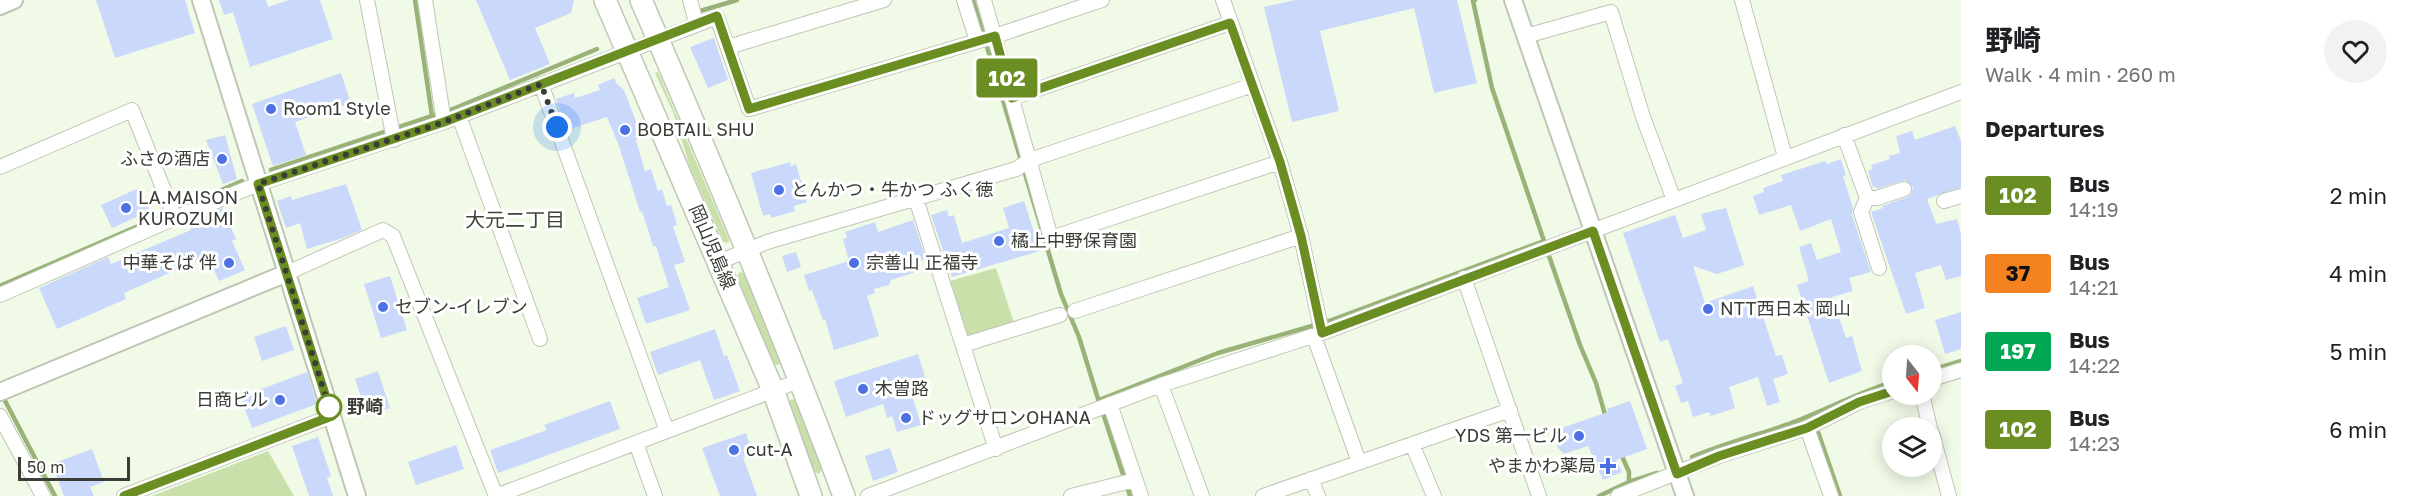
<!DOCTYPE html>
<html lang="en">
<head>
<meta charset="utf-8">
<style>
	:root { --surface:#fff; --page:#f2f2f2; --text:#202124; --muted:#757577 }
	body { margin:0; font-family:"Golos Text","Noto Sans JP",sans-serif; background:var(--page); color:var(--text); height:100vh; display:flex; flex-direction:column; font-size:22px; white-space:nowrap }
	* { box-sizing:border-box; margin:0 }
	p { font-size:20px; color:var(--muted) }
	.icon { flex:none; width:33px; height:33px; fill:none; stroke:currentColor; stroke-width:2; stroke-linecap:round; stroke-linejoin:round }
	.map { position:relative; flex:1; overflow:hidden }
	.sheet { display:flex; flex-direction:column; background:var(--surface); width:450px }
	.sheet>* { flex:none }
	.badge { padding:0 12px; border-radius:4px; font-size:21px; line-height:39px }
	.needle { width:39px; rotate:163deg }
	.controls { position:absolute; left:1882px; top:345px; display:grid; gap:12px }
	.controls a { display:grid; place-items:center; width:60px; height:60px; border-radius:50%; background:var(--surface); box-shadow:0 3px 15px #0003; font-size:30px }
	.scale { position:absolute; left:18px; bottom:15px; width:112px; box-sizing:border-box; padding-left:6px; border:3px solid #393d35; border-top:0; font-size:16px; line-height:21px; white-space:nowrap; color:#393d35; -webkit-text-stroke:4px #fff; paint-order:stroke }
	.you { position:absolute; width:30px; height:30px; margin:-15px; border:4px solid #fff; border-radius:50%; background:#1a73e8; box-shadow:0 0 0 9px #1a73e833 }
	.map>.badge { position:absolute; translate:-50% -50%; box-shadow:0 0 0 3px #fff }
	h2 { padding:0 24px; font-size:22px; line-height:54px }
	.round { display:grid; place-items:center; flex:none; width:63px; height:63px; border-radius:32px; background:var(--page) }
	.head { display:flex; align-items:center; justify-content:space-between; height:102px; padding:0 24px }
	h1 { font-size:28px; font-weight:800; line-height:45px }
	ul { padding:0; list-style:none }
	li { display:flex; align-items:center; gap:18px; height:78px; padding:0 24px }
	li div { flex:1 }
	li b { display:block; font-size:22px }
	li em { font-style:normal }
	li .badge { min-width:66px; font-weight:700; text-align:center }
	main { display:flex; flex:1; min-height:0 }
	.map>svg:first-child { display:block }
</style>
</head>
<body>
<main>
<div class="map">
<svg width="1961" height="496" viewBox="0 0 1961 496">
	<rect width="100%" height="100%" fill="#f1fae6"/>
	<path fill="#c9e0ab" d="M658,72L729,240L728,243L723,242L689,164L673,112L655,73Z
		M996,268L1015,326L968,338L950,281Z
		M740,272L744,273L780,361L779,365L774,364L737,276Z
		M791,399L795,400L822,469L819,474L813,471L789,403Z
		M268,451L294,496H152Z"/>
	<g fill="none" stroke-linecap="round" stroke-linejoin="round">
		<path stroke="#99b277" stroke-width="4.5" d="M415,0L432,116
			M973,0L1061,294L1079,337L1099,402
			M700,11L737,0
			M271,170L453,109L597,49
			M1549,256L1580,345L1596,383L1606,418
			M0,286L242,181
			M1932,370L1961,361
			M2,395L55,496
			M1099,400L1218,353L1329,321L1544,241L1492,88L1473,1L1475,0
			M1102,410L1130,496
			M1818,432L1840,496
			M1621,454L1629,472V482
			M1692,457C1723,444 1757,435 1789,424C1824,411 1857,393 1893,382
			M1599,496L1629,482L1657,473"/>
	</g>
	<path fill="#c9d8fb" d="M96,0H185L195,33L115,58Z
		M219,0H266L268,7L289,0H320L333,39L250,67L233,12L224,15Z
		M476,0H574L571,13L535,28L550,64L510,80Z
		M1295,0H1457L1477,83L1434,93L1414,8L1320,31L1339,111L1292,122L1264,7Z
		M714,38L728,80L708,88L690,47Z
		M341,73L351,103L295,122L306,155L273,166L252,104Z
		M614,78L617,84L624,90L642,137L636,140L645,171L651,169L658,191L662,189L667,206L671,205L677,225L673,226L685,262L674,265L690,310L646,324L637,298L669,287L656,246H653L642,211L640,212L619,146L607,117L567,130L556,99L574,93L575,98L600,90L598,85Z
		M1955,126L1961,141V187L1927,199L1936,224L1957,219L1961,234V276L1946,280L1941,265L1915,273L1925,308L1906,314L1871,212L1883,208L1882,206L1907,197L1911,194L1913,187L1905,180L1877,189L1876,187H1873L1868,171L1873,169L1871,165L1890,159L1889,156L1900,153L1896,136L1912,131L1915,140Z
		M225,135L237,179L223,184L206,140Z
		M1841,159L1846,175L1843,176L1853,208L1852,215L1871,272L1849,278L1853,291L1832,297L1846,338L1852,336L1862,371L1829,383L1797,285L1809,281L1799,247L1811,243L1817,260L1841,252L1831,219L1800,231L1791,205L1759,215L1753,196L1764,192L1763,188L1783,181L1781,175L1825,161L1827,164Z
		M790,162L791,166L796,164L807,202L794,206L795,211L771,218L770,214L763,216L751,173Z
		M346,184L362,230L343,238L307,249L300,223L286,228L277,201L291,196L292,200Z
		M139,188L150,211L112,228L101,205Z
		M1024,201L1040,251L952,277L931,215L947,210L949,217L954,215L962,243L1009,228L1003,208Z
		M222,208L236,239L232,241L245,270L219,281L208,256L124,293L126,299L57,329L39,288L108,257L111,264L191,230L188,223Z
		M1726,208L1744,265L1717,274L1693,266L1705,303L1753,286L1776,356L1782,355L1788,374L1773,379L1780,402L1767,406L1758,377L1729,387L1735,408L1711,416L1709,412L1693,417L1688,401L1681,403L1675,386L1683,383L1668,339L1660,342L1623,233L1675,215L1683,238L1706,230L1701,214Z
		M913,220L926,259L913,263L916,272L891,280L889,285L874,289L875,293L867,296L879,336L834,350L825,319L823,320L812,290L809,291L804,275L849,261L843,239L847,238L845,232L875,222L878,232Z
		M796,252L801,267L787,272L782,256Z
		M390,276L407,330L381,338L364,284Z
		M1961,312V349L1945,354L1935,320Z
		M286,326L294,350L262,361L254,337Z
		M715,329L724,356L727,355L740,391L714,400L700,360L658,375L650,352Z
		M918,354L929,390L912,395L921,425L897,432L892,416L887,418L883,404L846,417L834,381Z
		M378,371L390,408L367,416L355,379Z
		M307,372L317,404L252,428L240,397Z
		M610,401L620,429L498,473L490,450L547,430L544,425Z
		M1630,401L1647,449L1616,460L1622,472L1603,480L1588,446L1564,454L1558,448L1553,431L1608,412L1607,409Z
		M746,433L753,454L743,457L757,496H720L702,448Z
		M318,437L331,476L327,478L333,496H309L292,446Z
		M456,445L464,469L416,485L408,462Z
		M890,448L898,472L873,481L865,456Z
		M92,449L104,482L90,487L94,496H64L52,464Z"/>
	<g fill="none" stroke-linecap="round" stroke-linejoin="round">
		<g stroke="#bec7b4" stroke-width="16">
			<path id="minor" d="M367,0L394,140
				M425,0L444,122
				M690,0L696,23
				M964,0L977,41
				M984,0L1051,238L1280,162
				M1223,0L1280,162L1301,236L1322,333
				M1742,0L1785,157
				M1526,36L1611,12L1643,117L1674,200
				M728,47L884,0
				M541,84L667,431
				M1012,98L1230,23
				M459,116L540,339
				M1844,135L1867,198L1861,212L1879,268
				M0,167L132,110L175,218
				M1867,198H1877L1904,189
				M916,199L996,449
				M1944,201L1961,196
				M719,262L767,242L1016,169L1030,160L1253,85
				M287,273L383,230L393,236L496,496
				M1464,278L1539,496
				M0,295L175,218L258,184L444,122L717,17L749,109L995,36L1102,0
				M1075,311L1301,236
				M1314,336L1359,462
				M963,345L1060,315
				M1932,379L1961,370
				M1161,385L1202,496
				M1922,394L1930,428
				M1110,404L1141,496
				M0,416L43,496
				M1807,428L1831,496
				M1932,433L1949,496
				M636,443L655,496
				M1412,444L1434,496
				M1311,479L1318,496
				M124,496L332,416
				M496,496L801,380
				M868,496L1161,385L1322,333L1961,92
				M1071,496L1135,480
				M1263,496L1510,410
				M1618,496L1719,456L1807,428L1859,402L1893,391"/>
		</g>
		<g stroke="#bec7b4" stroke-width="20">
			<path id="tertiary" d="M201,0L357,496
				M1513,0L1685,496
				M0,6L14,0
				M0,392L287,273"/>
		</g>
		<g stroke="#bec7b4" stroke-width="24">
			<path id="primary" d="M605,0L773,390L811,496
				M641,0C712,164 781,328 844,496"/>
		</g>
		<use href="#minor" stroke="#fff" stroke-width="14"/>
		<use href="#tertiary" stroke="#fff" stroke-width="16"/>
		<use href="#primary" stroke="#fff" stroke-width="21"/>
	</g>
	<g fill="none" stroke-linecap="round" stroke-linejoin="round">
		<g stroke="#fff" stroke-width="14">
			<path id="line" d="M124,496L332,416L258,184L444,122L717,16L749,109L995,36L1012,98L1230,23L1280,162L1301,236L1322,333L1593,231L1677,474L1719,456L1807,428L1859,402L1893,391"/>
		</g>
		<use href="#line" stroke="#6b8e23" stroke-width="9"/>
		<path stroke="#393d35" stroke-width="6" stroke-dasharray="0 10.8" d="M329,407L332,416L258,184L444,122L541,84L557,127"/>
	</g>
	<g fill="#4d70e3" stroke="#fff" stroke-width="2">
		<circle cx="271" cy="109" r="6"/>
		<circle cx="625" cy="130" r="6"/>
		<circle cx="222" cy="159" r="6"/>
		<circle cx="779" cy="190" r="6"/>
		<circle cx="126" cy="208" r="6"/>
		<circle cx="999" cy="241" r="6"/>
		<circle cx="229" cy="263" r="6"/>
		<circle cx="854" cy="263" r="6"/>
		<circle cx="383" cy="307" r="6"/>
		<circle cx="1708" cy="309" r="6"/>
		<circle cx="863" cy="389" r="6"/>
		<circle cx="280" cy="400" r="6"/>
		<circle cx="906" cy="418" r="6"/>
		<circle cx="1579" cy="436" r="6"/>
		<circle cx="734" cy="450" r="6"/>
		<path d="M1605 457h6v6h6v6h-6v6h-6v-6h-6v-6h6z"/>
	</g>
	<circle fill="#fff" stroke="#6b8e23" stroke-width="3" cx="329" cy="407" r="12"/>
	<g text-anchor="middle" stroke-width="6" stroke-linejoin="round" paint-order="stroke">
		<g font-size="18" fill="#393d35" stroke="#fff" text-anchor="start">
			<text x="283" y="115">Room1 Style</text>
			<text x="637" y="136">BOBTAIL SHU</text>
			<text x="210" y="165" text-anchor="end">ふさの酒店</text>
			<text x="791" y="196">とんかつ・牛かつ ふく徳</text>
			<text x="138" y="204">LA.MAISON<tspan x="138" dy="21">KUROZUMI</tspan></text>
			<text x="1011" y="247">橘上中野保育園</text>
			<text x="217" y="269" text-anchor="end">中華そば 伴</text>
			<text x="866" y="269">宗善山 正福寺</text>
			<text x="395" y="313">セブン-イレブン</text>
			<text x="1720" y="315">NTT西日本 岡山</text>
			<text x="875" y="395">木曽路</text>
			<text x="268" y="406" text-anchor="end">日商ビル</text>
			<text x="918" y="424">ドッグサロンOHANA</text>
			<text x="1567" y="442" text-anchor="end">YDS 第一ビル</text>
			<text x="746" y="456">cut-A</text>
			<text x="1596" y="472" text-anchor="end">やまかわ薬局</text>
		</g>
		<g font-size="18" fill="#393d35" stroke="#fff">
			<text transform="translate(712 247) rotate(67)" y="6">岡山児島線</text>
		</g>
		<g font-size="18" font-weight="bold" fill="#393d35" stroke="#fff" text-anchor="start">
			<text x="347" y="413">野崎</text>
		</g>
		<g font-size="20" fill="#3e4535" stroke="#fff">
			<text x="515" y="227">大元二丁目</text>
		</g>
	</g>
</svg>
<div class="controls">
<a><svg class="needle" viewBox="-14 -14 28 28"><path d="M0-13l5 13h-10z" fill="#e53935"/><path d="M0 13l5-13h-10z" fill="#757577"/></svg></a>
<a><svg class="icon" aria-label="layers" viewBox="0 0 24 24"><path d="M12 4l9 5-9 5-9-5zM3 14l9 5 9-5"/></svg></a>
</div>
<div class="scale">50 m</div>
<div class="you" style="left:557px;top:127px"></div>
<b class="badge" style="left:1007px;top:78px;background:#6b8e23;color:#fff">102</b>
</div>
<section class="sheet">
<div class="head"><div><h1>野崎</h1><p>Walk · 4 min · 260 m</p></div><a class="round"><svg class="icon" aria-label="heart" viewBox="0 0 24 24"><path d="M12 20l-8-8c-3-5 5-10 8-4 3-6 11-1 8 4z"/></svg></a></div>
<h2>Departures</h2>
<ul>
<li><span class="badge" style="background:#6b8e23;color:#fff">102</span><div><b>Bus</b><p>14:19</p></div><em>2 min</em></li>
<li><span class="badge" style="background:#f58220;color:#111">37</span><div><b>Bus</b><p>14:21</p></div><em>4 min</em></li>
<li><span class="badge" style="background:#00a651;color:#fff">197</span><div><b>Bus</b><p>14:22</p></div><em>5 min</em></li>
<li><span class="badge" style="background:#6b8e23;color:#fff">102</span><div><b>Bus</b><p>14:23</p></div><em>6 min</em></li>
</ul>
</section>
</main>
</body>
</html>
